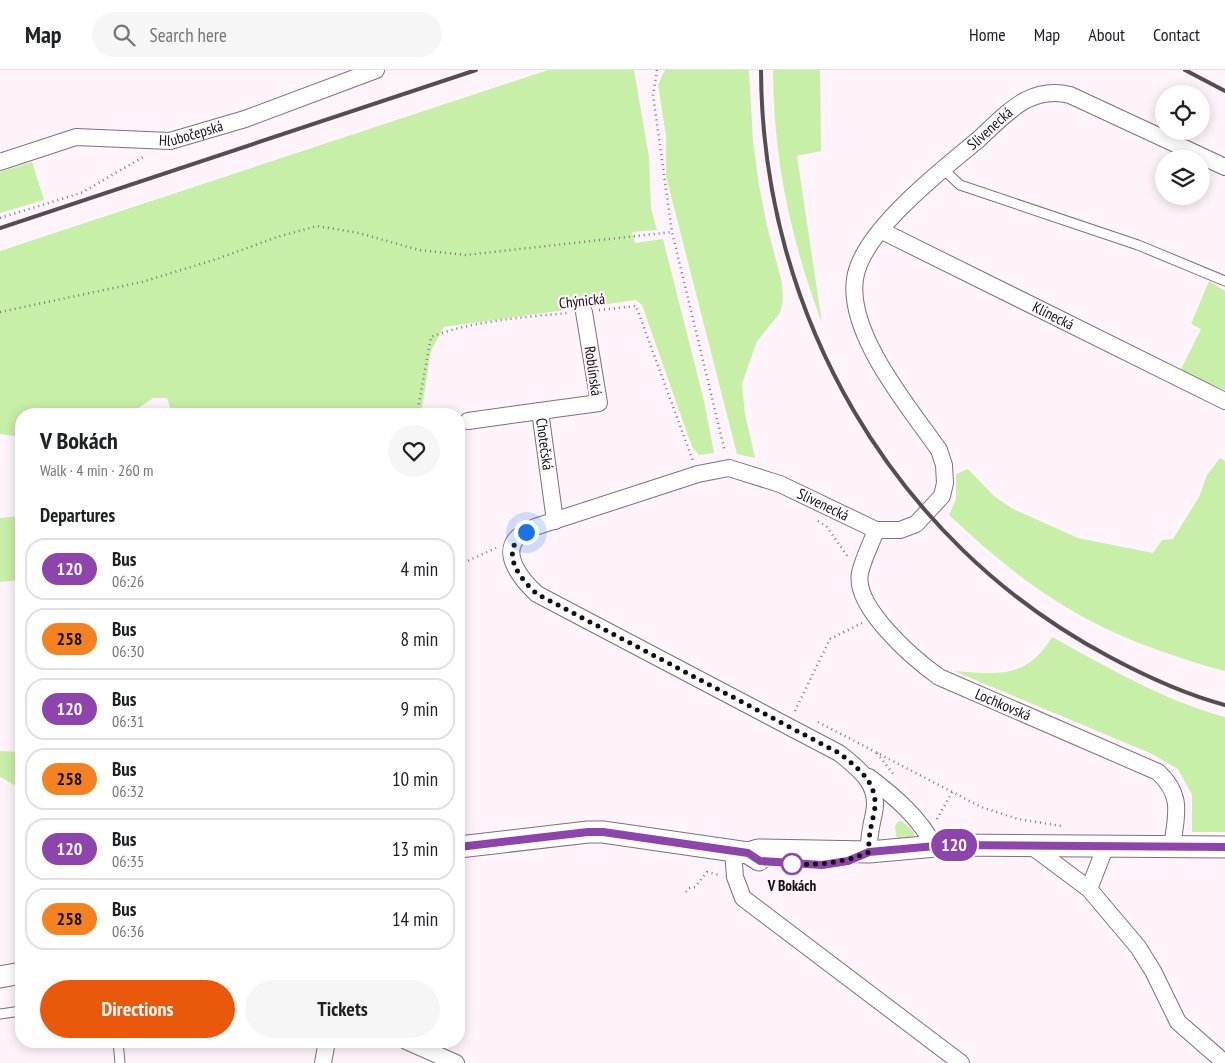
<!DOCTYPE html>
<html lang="en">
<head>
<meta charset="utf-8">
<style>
	:root { --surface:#fff; --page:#f6f6f6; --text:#202124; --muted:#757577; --line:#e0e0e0; --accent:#ea580c }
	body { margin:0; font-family:"PT Sans Narrow",sans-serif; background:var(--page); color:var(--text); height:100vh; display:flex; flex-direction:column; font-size:19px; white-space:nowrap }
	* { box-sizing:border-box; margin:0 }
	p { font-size:16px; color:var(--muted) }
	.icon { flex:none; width:28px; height:28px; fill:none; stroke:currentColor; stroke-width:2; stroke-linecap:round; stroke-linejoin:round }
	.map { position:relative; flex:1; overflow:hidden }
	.sheet { position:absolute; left:15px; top:338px; width:450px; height:640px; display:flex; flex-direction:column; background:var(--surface); border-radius:20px; box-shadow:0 2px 12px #0003 }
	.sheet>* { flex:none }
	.badge { padding:0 10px; border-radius:16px; font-size:18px; line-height:32px }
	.tools { position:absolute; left:1155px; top:15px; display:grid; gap:10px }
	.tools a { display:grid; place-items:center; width:55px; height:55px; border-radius:50%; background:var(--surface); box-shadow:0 2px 12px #0003; font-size:25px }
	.you { position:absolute; width:25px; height:25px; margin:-12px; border:4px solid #fff; border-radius:50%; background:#1a73e8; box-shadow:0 0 0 8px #1a73e833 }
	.map>.badge { position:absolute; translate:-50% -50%; box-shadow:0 0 0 2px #fff }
	h2 { padding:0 25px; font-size:19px; line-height:45px }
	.round { display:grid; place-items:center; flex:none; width:52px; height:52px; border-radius:26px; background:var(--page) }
	.summary { display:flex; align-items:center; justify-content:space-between; height:85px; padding:0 25px }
	h1 { font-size:24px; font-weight:800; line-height:38px }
	.primary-button { display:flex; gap:10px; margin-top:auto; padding:10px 25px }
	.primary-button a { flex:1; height:58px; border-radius:30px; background:var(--accent); color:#fff; font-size:20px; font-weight:800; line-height:58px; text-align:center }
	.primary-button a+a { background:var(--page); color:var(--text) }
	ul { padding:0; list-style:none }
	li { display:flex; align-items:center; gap:15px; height:62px; margin:0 10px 8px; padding:0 15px; border:2px solid var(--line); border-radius:20px }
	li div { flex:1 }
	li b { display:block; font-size:19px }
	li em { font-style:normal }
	li .badge { min-width:55px; font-weight:700; text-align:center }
	header { display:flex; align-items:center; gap:30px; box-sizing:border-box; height:70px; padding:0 25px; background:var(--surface); border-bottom:1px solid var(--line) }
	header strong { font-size:24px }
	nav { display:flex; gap:28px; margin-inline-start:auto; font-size:18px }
	.search { width:350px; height:45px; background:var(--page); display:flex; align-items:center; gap:12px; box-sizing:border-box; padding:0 18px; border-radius:28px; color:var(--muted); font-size:19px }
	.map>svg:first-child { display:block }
</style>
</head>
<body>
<header>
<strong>Map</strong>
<div class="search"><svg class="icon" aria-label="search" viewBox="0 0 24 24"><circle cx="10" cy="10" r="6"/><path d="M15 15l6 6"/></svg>Search here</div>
<nav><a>Home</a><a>Map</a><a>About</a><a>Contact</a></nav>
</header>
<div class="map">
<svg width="1225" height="993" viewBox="0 0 1225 993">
	<rect width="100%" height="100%" fill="#fff4fc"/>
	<path fill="#c7efa7" d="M548,0H634L649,87L651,138L657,160L632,162L635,173L663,169L704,331L714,383L699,385L692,377L642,235L636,230L444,257L431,281L421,344H172L167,328H153L130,344H21V367L0,364V181Z
		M665,0H749L753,71L759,115L767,156L782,213L783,230L780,243L757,271L742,314L745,344L755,388L737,384L666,106V66L658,15Z
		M773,0H820L821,81L797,86L822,253C791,171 773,88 773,0Z
		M32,92L44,130L0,143V102Z
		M1209,211L1225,221V320L1180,301L1201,259L1191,254Z
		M1220,388L1225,391V601C1165,585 1102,562 1050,527C1013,503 981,475 949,445L956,429V404L968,399L994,426L1013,439L1078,468L1153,483L1162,470L1173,469L1199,427L1207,405Z
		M21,446V510L0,512V448Z
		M1052,567C1109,598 1163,630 1225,647V762H1192V725L1178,699L1150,683L954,601C998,604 1026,610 1052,567Z
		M0,681L21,682V719L0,707Z
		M902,751L914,762V769L900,770L896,766L895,756L898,752Z"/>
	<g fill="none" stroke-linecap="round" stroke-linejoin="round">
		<g stroke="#846c7e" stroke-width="11">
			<path id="service" d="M943,99L960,115L1138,175L1225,211
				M0,944L21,941
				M118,971L120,993"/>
		</g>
		<g stroke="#846c7e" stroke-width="18">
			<g id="minor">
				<path id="s1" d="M0,92L76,67L170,71L245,49L376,0"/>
				<path id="s2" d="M882,161L1225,331"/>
				<path d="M540,341L599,333L584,242"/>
				<path id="s3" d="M468,351L540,341L555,451"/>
				<path id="s4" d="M876,460C871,474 863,489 860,503C853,537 914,589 939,607L1158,702C1184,726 1176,746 1172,777"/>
				<path d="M869,707C894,726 920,748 934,776"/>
				<path d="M1030,775L1089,819L1138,877L1153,901L1178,952L1225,993"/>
				<path d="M733,781L735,807L743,828L961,993"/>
				<path id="s5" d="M869,782C868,768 871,757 874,743C880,714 859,699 839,683L537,524C525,513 499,485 518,467C523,463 529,460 535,457L698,404L729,398L780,414L876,460H900L916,454L942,426L945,413L944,395L939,380C909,337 847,264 855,209C861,162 943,99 979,69C993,56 1009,39 1026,30C1040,23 1054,21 1070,25L1225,97"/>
				<path d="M1089,819L1105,778"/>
				<path d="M406,971L456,993"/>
				<path d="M323,993L327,971"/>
			</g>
		</g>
		<g stroke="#846c7e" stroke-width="23">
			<path id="tertiary" d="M459,777L588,762H603L748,783L759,790
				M748,783L758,780L869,782L947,775L1225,777
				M0,907L21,903"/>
		</g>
		<path stroke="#7f757d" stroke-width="2.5" stroke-dasharray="1 4" stroke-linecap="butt" d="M657,0L653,25L672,162L725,382
			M0,148L81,123L145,86
			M599,240L636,236L693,391
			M0,242L142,212L217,189L277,167L317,156L359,163L419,180L466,185L672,162
			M417,344L431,267C471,251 525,247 569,243
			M818,451L827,457L848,487
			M459,495L496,478
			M795,641L830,569L862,553
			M818,652L981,737L1018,749L1061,756
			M877,683L894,705
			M937,749L952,722
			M686,822L689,818L695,817L707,802L720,805"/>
		<use href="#service" stroke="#fff" stroke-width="9"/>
		<use href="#minor" stroke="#fff" stroke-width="16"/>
		<use href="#tertiary" stroke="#fff" stroke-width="21"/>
		<path stroke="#564c53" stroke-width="4" d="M761,0C762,243 892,471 1108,586C1145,606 1184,624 1225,635
			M1185,0L1225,21
			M0,158L476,0"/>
	</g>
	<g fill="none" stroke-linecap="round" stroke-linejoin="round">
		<g stroke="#fff" stroke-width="11">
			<path id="line" d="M459,777L588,762H603L748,783L760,791L822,795L848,791L869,782L947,775L1225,777"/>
		</g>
		<use href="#line" stroke="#8e44ad" stroke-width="8"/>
		<path stroke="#160d14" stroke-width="5" stroke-dasharray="0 9" d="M526,462C498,481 519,508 537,524L839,683C859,699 880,714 874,743C871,757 868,768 869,782C841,794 816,795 792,794"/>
	</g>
	<circle fill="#fff" stroke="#8e44ad" stroke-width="2.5" cx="792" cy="794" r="10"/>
	<g text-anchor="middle" stroke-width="4.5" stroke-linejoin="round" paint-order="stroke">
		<g font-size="15" fill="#160d14" stroke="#fff4fc">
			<text dy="5" stroke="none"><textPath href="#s5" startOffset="1431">Slivenecká</textPath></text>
			<text dy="5" stroke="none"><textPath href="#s1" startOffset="196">Hlubočepská</textPath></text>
			<text transform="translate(582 231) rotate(-6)" y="5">Chýnická</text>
			<text dy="5" stroke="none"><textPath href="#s2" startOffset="191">Klínecká</textPath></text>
			<text transform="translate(593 301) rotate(82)" y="5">Roblínská</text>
			<text dy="5" stroke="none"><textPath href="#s3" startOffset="106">Chotečská</textPath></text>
			<text dy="5" stroke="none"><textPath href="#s5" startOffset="846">Slivenecká</textPath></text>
			<text dy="5" stroke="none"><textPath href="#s4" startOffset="251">Lochkovská</textPath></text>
		</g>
		<g font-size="15" font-weight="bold" fill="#160d14" stroke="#fff4fc">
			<text x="792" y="821">V Bokách</text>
		</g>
	</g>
</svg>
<div class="tools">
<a><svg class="icon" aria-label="locate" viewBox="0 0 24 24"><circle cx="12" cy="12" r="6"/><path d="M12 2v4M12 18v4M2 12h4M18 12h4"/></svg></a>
<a><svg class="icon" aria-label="layers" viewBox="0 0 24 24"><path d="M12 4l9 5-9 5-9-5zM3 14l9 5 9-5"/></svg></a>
</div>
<div class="you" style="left:526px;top:462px"></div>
<b class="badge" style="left:954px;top:775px;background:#8e44ad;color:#fff">120</b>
<section class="sheet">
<div class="summary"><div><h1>V Bokách</h1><p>Walk · 4 min · 260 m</p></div><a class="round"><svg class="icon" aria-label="heart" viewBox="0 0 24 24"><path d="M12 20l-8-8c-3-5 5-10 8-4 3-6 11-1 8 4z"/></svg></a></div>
<h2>Departures</h2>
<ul>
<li><span class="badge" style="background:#8e44ad;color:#fff">120</span><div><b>Bus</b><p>06:26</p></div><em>4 min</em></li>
<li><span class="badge" style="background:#f58220;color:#111">258</span><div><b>Bus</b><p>06:30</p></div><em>8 min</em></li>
<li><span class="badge" style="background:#8e44ad;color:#fff">120</span><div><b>Bus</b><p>06:31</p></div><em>9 min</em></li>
<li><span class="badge" style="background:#f58220;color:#111">258</span><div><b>Bus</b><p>06:32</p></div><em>10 min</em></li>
<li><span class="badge" style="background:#8e44ad;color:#fff">120</span><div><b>Bus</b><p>06:35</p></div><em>13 min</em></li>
<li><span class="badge" style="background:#f58220;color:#111">258</span><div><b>Bus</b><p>06:36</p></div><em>14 min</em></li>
</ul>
<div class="primary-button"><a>Directions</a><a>Tickets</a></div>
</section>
</div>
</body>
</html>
